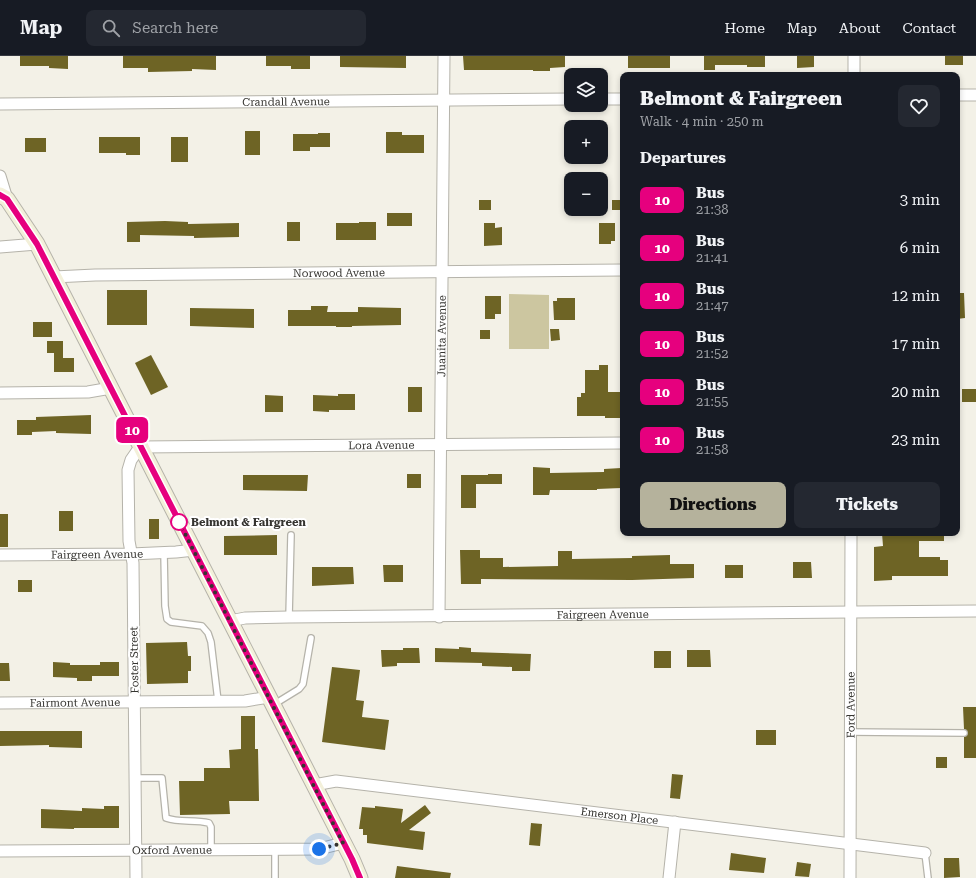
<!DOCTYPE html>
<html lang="en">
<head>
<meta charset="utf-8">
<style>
	:root { --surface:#171b24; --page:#242831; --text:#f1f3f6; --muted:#9ea1a6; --line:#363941; --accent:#b5b29c }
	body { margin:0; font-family:"Roboto Serif",serif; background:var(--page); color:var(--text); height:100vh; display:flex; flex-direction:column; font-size:15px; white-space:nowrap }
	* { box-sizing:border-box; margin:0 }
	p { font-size:13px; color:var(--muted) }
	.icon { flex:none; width:22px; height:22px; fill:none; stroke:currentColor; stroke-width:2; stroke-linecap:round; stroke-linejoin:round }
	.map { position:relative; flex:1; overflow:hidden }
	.side { position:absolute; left:620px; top:16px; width:340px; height:464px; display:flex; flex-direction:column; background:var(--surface); border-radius:8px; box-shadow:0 2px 6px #0003 }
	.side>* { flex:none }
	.badge { padding:0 8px; border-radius:6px; font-size:14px; line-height:26px }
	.tools { position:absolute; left:564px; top:12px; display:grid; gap:8px }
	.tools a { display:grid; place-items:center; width:44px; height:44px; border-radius:8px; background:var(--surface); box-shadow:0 2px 6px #0003; font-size:20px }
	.you { position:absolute; width:20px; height:20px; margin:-10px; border:3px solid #fff; border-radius:50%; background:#1a73e8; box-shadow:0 0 0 6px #1a73e833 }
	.map>.badge { position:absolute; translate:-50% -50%; box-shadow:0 0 0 2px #fff }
	h2 { padding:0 20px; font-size:15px; line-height:36px }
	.round { display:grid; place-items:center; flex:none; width:42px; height:42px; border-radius:8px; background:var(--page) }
	.headline { display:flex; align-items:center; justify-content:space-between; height:68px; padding:0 20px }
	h1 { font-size:19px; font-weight:800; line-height:30px }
	.button { display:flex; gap:8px; margin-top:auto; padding:8px 20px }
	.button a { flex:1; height:46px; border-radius:8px; background:var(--accent); color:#111; font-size:16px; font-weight:800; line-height:46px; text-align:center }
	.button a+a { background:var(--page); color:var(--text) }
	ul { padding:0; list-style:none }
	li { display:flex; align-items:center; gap:12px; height:48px; padding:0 20px }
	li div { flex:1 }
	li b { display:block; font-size:15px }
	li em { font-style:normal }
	li .badge { min-width:44px; font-weight:700; text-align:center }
	header { display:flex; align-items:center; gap:24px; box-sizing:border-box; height:56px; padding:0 20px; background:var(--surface); border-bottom:1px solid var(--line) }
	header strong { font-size:19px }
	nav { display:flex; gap:22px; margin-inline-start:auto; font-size:14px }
	.search { width:280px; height:36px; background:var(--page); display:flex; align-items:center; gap:10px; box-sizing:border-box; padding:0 14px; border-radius:8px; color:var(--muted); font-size:15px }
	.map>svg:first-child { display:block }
</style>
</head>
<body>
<header>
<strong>Map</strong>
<div class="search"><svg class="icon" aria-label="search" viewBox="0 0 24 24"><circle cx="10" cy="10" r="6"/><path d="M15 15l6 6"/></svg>Search here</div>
<nav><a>Home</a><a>Map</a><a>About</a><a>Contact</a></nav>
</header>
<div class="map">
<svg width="976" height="822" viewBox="0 0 976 822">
	<rect width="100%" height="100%" fill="#f3f1e7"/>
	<path fill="#ccc6a0" d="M509,238L549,239V293H509Z"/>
	<path fill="#6e6425" d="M20,0H68V13L49,12V10H20Z
		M123,0H216V14L192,13V15L148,16V12H123Z
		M266,0H310V13H291V10H266Z
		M340,0H406V12L340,11Z
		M463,0H565V11L550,12V15H533V14H464Z
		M628,0H670V12H628Z
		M704,0H765V11H747V9H715V14H704Z
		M797,0H814V11L797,12Z
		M945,0H963V9H945Z
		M245,75H260V99H245Z
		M386,76H402V79H424V97H386Z
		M318,77H330V91H310V95H293V78H318Z
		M99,81H140V99H126V97H99Z
		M171,81H188V106H171Z
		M25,82H46V96H25Z
		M479,144H491V154H479Z
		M612,144H622V154H612Z
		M387,157H412V170H387Z
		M165,165L188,166V168L239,167V181L194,182V180L140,179V186H127V166Z
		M287,166H300V185H287Z
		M359,166H376V184H336V167H359Z
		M484,167H495V172L502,171V189L484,190Z
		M599,167H615V185H611V188H599Z
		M107,234H147V269H107Z
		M957,237H964L965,262L957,263Z
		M485,240H501V258H495V263H485Z
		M557,242H575V264H554L553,245H557Z
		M311,250H328L327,256H358V251L401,252V269L352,270V271H336V270H288V254H311Z
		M190,252L254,253V272L190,270Z
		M33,266H52V281H33Z
		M550,273H559L560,284L551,285Z
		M480,274H490V283H480Z
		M47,285H63V302H74V316H54V297H47Z
		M151,299L168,331L151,339L135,307Z
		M599,309H608V336H620V362H605V360H577V341H581V337H585V314H599Z
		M408,331H422V356H408Z
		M962,333H976V346H962Z
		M338,338H355V354H329V356L313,355V339L338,340Z
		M265,339L283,340V356H265Z
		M91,359V378L56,377V375L32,376V379H17V364H36V361Z
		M533,411L550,412V417L604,416V413L621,412V432L597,433V434H550L549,439H533Z
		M407,418H421V432H407Z
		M488,418H502V428H476V452H461V419H488Z
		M243,419H308L307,435L243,434Z
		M59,455H73V475H59Z
		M0,458H8V491H0Z
		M149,463H159V483H149Z
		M882,477H944V485H919V501H940V504H948V520H892V524L874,525V491L883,490Z
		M277,479V499H224V480Z
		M460,494H480V502H503V511L558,510V495H572V503L632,502V500L670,499V508H694V522L632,524L481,523V528H461Z
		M793,506H811L812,522H793Z
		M383,509H403V526H384Z
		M725,509H743V522H725Z
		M312,511H353L354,528L312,530Z
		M18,524H32V536H18Z
		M187,586L188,600H191V615H188V627L147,628L146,587Z
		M459,591L471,592V596L531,598L530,615H512V611L482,610V607L435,606V592L459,593Z
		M403,592H419L420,607H397V610L382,611L381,594H403Z
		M687,594H710L711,611H687Z
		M654,595H671V612H654Z
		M53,606L70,607V609H100V606H119V620H92V625H77V622L53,621Z
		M0,607H9L10,625H0Z
		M332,611L360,614L356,644L364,645L362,661L389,664L385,694L322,686Z
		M963,651H976V702H964V681L967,679L968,677L966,674L964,673Z
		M241,660H255V693H258L259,745H229L230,758L180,759L179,725H204V712H230L229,694L241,693Z
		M756,674H776V689H756Z
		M0,675H82V692L49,691V689L0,690Z
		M936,701H947V712H936Z
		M672,718L683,719L680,743L670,742Z
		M425,749L431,757L409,774L425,776L423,794L367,787V779H363V773H359L362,751L375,752V750L403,753L401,767Z
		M104,750H119V772H74V773L41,772V753L82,755V752L104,753Z
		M531,767L542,768L540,790L529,789Z
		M731,797L766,802L764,817L729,814Z
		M944,802H959L960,821L944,822Z
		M797,806L811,808L809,821L795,820Z
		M397,810L451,817L450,822H395Z"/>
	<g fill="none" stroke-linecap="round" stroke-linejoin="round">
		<g stroke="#b5b3aa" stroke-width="8">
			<path id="service" d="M164,497L165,550L167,563L171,566L202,570L208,577L211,586L218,645
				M289,561L291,479
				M273,649L299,633L303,628L311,582
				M850,676L964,677
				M135,722H162L166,762C180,767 195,763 209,767L211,771V793
				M275,793V822
				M925,797L928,822"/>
		</g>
		<g stroke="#b5b3aa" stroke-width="13">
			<g id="minor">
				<path d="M854,19V0"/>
				<path d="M957,39H976"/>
				<path d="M601,43H623"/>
				<path id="s1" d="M0,48L571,43"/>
				<path d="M0,120L7,143"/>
				<path d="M0,191L37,188"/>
				<path id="s2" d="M54,221L95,219L623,214"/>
				<path d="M0,337L88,336L111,332"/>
				<path id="s3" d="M0,499L131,498L176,496L194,494"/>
				<path id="s4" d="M439,561L444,0"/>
				<path id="s5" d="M230,565L245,562L289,561L976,555"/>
				<path id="s6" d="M0,647L245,645L269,641"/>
				<path id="s7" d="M314,729L336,725L925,797"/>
				<path id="s8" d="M0,795L319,793L343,787"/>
				<path id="s9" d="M136,822L133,507L129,485L128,414L131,404L140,391L623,387"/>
				<path d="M669,822L675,766"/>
				<path id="s10" d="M850,822L851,477"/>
			</g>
		</g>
		<g stroke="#b5b3aa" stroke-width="17">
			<path id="secondary" d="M0,139L7,143L37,188L352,803L360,822"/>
		</g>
		<use href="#service" stroke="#fff" stroke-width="5.5"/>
		<use href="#minor" stroke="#fff" stroke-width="11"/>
		<use href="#secondary" stroke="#f3f0da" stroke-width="15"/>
	</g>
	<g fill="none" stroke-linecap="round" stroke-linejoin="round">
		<g stroke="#fff" stroke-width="9">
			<path id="line" d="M0,139L7,143L37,188L352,803L360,822"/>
		</g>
		<use href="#line" stroke="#e6007e" stroke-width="6"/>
		<path stroke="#353430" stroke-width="4" stroke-dasharray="0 7.2" d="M179,466L343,787L319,793"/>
	</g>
	<circle fill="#fff" stroke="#e6007e" stroke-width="2" cx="179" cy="466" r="8"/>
	<g text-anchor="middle" stroke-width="4" stroke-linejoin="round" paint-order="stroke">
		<g font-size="11" fill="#353430" stroke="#fff">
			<text dy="4" stroke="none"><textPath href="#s1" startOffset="286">Crandall Avenue</textPath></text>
			<text dy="4" stroke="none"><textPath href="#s2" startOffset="285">Norwood Avenue</textPath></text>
			<text dy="4" stroke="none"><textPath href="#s4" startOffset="281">Juanita Avenue</textPath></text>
			<text dy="4" stroke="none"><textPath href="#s9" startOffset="676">Lora Avenue</textPath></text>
			<text dy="4" stroke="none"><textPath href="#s3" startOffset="97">Fairgreen Avenue</textPath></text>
			<text dy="4" stroke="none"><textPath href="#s5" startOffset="373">Fairgreen Avenue</textPath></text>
			<text transform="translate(134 604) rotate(-91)" y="4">Foster Street</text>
			<text dy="4" stroke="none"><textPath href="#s6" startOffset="75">Fairmont Avenue</textPath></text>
			<text dy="4" stroke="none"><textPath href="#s10" startOffset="173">Ford Avenue</textPath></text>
			<text dy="4" stroke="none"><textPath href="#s7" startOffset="308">Emerson Place</textPath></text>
			<text dy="4" stroke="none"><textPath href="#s8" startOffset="172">Oxford Avenue</textPath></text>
		</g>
		<g font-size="11" font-weight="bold" fill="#353430" stroke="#fff" text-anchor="start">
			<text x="191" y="470">Belmont &amp; Fairgreen</text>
		</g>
	</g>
</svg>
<div class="tools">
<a><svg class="icon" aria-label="layers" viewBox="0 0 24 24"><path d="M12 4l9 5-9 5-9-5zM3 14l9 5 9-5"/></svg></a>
<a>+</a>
<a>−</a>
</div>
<div class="you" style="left:319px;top:793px"></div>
<b class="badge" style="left:132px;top:374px;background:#e6007e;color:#fff">10</b>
<section class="side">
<div class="headline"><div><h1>Belmont &amp; Fairgreen</h1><p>Walk · 4 min · 250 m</p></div><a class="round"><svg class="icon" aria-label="heart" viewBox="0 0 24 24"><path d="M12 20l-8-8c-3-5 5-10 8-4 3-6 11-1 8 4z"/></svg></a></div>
<h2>Departures</h2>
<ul>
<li><span class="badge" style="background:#e6007e;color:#fff">10</span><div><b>Bus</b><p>21:38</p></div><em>3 min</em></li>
<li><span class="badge" style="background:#e6007e;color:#fff">10</span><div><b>Bus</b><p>21:41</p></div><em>6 min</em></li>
<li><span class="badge" style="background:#e6007e;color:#fff">10</span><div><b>Bus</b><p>21:47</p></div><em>12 min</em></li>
<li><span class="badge" style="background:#e6007e;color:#fff">10</span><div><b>Bus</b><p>21:52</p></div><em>17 min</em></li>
<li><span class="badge" style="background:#e6007e;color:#fff">10</span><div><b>Bus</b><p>21:55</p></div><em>20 min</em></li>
<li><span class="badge" style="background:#e6007e;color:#fff">10</span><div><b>Bus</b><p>21:58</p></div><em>23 min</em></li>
</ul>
<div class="button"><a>Directions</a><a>Tickets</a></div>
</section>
</div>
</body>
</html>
